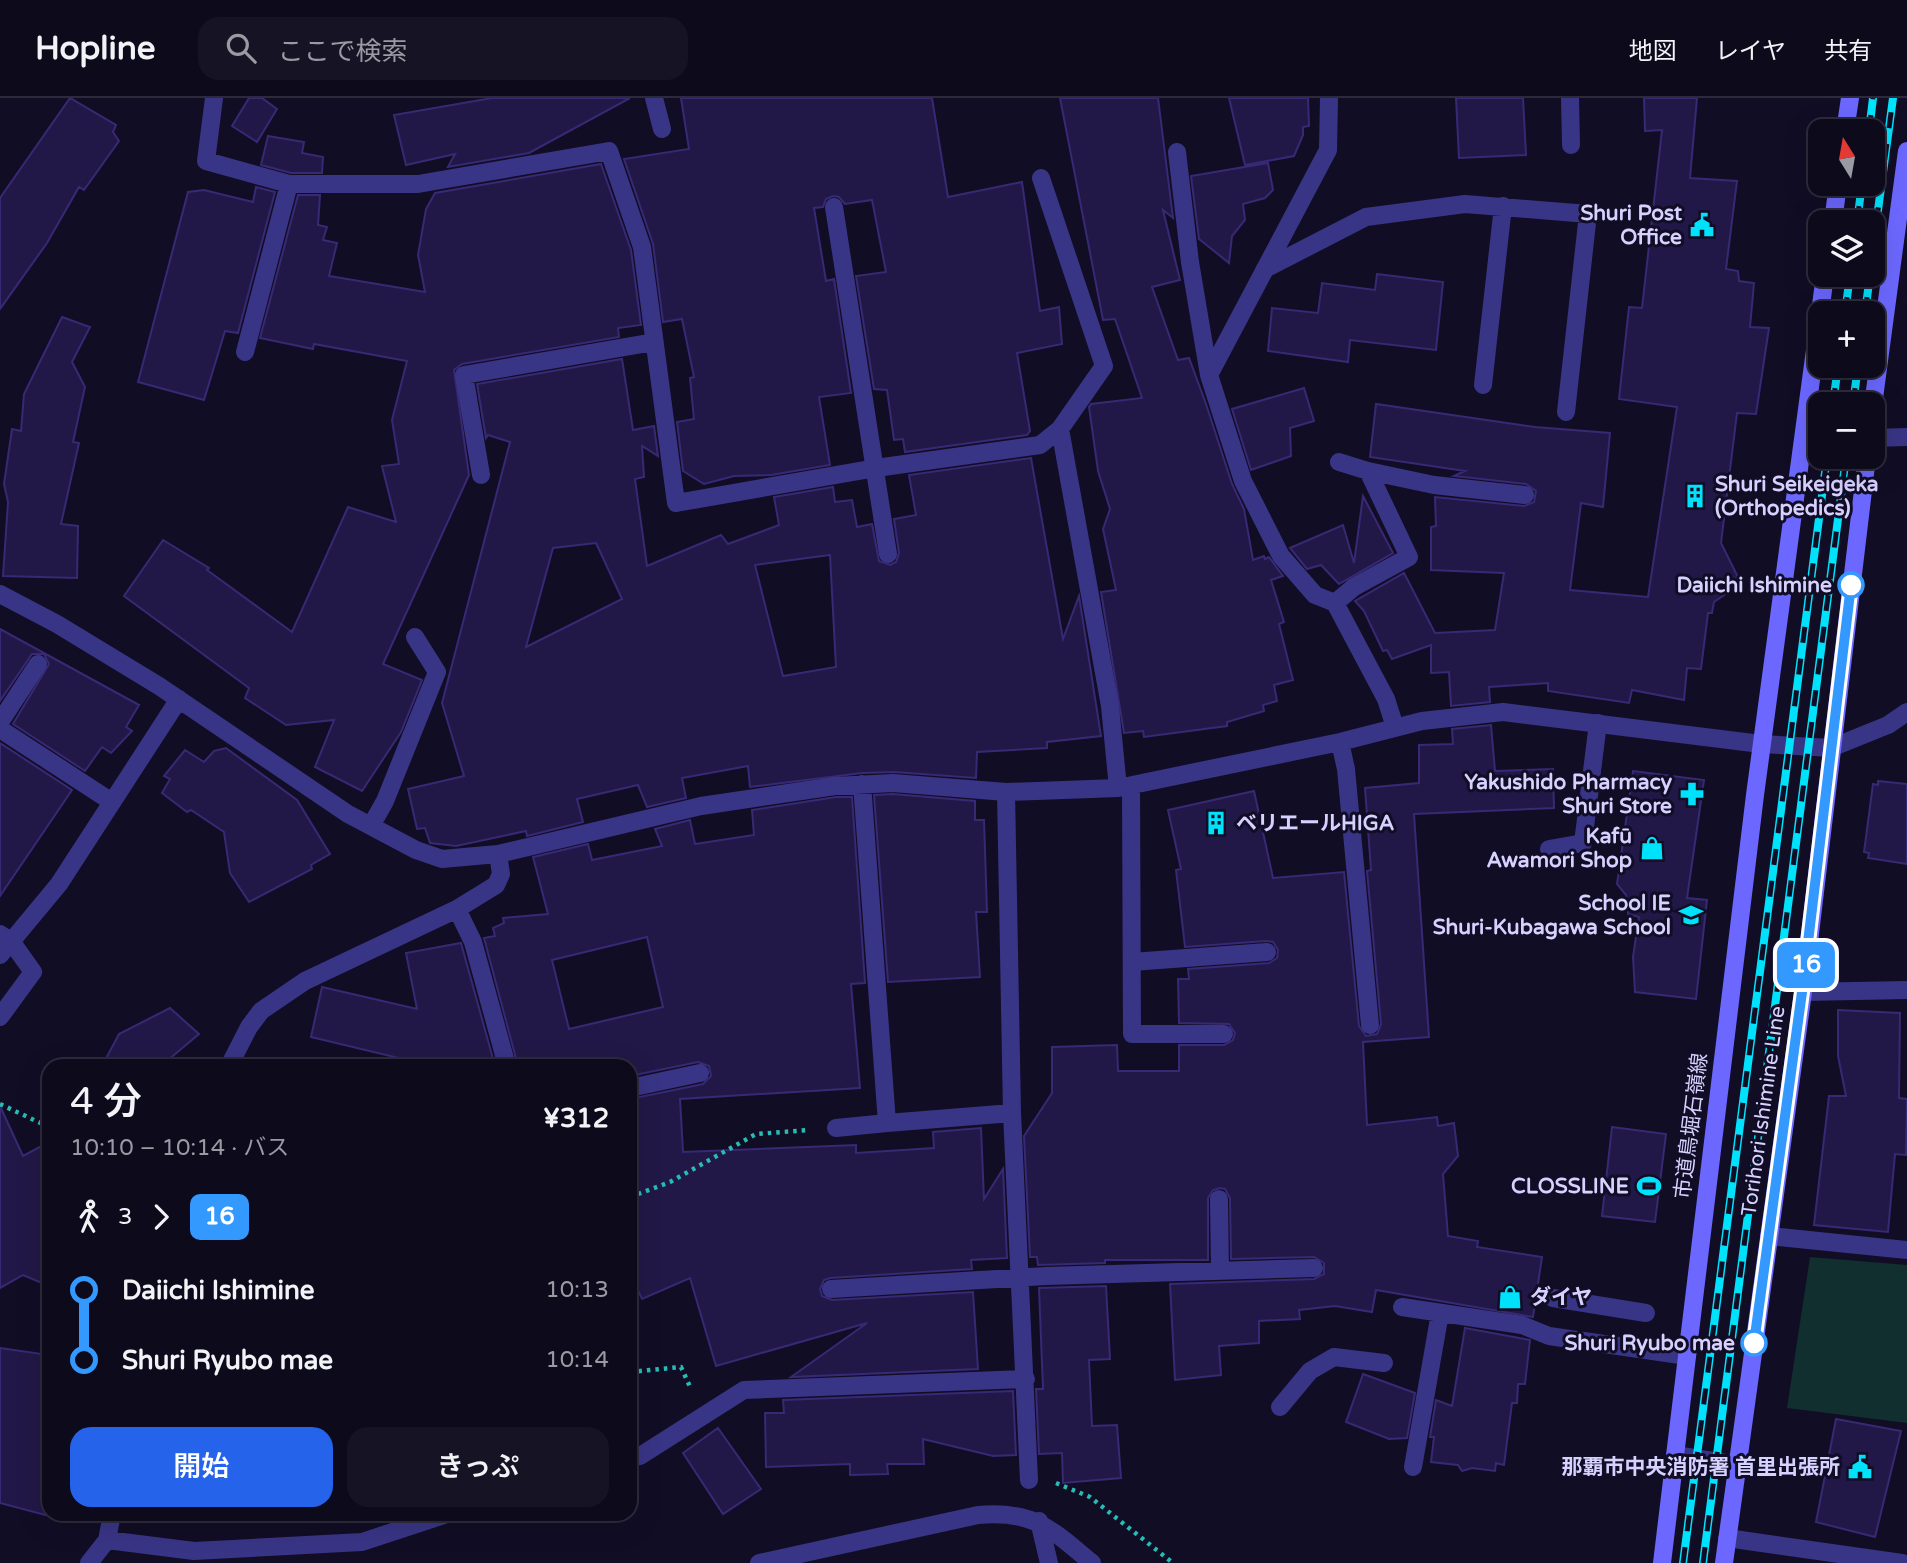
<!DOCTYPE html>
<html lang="ja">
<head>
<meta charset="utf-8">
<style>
	:root { --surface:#0d0a1c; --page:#161325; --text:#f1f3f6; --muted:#9a9aa3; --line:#2d2b3b; --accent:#2563eb }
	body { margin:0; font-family:"Varela Round","Noto Sans JP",sans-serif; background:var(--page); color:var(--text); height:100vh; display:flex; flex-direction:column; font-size:26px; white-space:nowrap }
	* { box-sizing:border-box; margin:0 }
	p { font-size:23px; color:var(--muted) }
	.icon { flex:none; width:38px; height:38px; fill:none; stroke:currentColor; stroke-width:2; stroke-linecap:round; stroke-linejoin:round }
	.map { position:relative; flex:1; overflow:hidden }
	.details { position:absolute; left:42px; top:961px; width:595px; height:462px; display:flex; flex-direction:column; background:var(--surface); border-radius:21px; box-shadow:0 7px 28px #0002,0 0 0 2px var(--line) }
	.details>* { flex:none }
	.badge { padding:0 14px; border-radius:10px; font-size:24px; line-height:46px }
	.needle { width:46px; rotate:349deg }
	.buttons { position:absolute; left:1808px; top:21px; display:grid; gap:14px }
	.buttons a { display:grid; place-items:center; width:77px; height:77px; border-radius:14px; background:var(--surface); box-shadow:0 7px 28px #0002,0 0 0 2px var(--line); font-size:35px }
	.map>.badge { position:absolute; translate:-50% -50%; box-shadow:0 0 0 4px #fff }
	.legs { display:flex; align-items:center; gap:10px; height:77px; padding:0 28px; font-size:23px }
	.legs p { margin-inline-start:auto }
	.head { display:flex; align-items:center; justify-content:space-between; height:119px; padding:0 28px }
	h1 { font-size:38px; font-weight:600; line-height:52px }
	.action { display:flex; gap:14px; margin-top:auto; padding:14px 28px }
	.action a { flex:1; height:80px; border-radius:21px; background:var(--accent); color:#fff; font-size:28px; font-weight:600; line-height:80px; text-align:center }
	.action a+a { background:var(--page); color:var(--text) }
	ul { padding:0 28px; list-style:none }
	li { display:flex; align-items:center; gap:24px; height:70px; font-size:26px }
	li i { display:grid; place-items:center; width:10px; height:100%; margin:0 9px; background:currentColor }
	li i::after { content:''; width:18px; height:18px; margin:-9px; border:5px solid; border-radius:50%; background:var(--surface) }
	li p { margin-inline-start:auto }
	li:first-child i { background:linear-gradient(#0000 50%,currentColor 0) }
	li:last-child i { background:linear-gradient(currentColor 50%,#0000 0) }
	header { display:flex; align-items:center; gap:42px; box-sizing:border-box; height:98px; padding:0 35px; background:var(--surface); border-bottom:2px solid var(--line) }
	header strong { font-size:33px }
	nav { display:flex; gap:38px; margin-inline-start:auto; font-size:24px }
	.search { width:490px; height:63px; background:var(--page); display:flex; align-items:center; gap:18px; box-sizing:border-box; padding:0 24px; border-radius:21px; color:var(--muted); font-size:26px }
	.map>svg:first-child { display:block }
</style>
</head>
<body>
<header>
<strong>Hopline</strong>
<div class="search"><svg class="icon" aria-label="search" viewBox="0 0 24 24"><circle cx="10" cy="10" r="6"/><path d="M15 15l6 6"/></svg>ここで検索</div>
<nav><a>地図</a><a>レイヤ</a><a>共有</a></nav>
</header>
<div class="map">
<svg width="1907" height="1465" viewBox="0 0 1907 1465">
	<rect width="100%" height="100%" fill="#110d25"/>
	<path fill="#102f2e" d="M1810,1159L1907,1167V1325L1787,1310Z"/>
	<path fill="#221847" stroke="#382974" stroke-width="2" fill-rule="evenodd" d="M70,0L116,27L113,34L119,43L84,92L79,89L47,145L0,211V100Z
		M249,0H262L277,11L257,44L232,28Z
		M492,0H630L529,55L448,69L455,56L406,67L394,17Z
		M681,0H932L948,99L1022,84L1040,213L1059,209L1062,246L1017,255L1030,333L1027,337L905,354L903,341L894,342L887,292L874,291L856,178L886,174L872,102L845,106L839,99L833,98L826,101L823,109L814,110L826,183L834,181L851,295L819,299L830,367L771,377L734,378L704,386L683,373L677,324L694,321L690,280L694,279L682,221L663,224L653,146L624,61L689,51Z
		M1060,0H1158L1173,120L1163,112L1180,182L1152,189L1178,262L1189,260L1206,306L1232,386L1244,411L1253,462L1264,458L1265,461L1269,459L1283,478L1271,482L1284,524L1279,526L1293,582L1274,587L1277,603L1263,607L1264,613L1227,624V628L1144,639L1143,633L1124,635L1101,494L1116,492L1103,431L1110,411L1098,373L1089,309L1091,306L1142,300L1115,221L1103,222Z
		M1229,0H1308L1309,28L1303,29V37L1294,58L1245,67Z
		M1456,0H1523L1526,57L1459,60Z
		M1644,0H1697L1690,80L1737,83L1726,171L1738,173L1739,183L1754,185L1750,229L1769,230L1756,316L1737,315L1721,445L1737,477L1733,491L1714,504L1712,515H1708L1701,571L1687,570L1684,602L1632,592L1629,605L1548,593V585L1489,589L1490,604L1451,608L1449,574L1431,575V547L1392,561L1387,552L1383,553L1364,513L1355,503L1404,475L1435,535L1495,532L1504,475L1431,472V429L1436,428L1435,399L1524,408L1534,404L1536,393L1526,386L1454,378L1465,373L1370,359L1376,306L1535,329L1610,335L1603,409L1581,405L1570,492L1648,499L1677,309L1619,301L1629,209L1642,210L1662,32L1645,33Z
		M268,38L304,44L302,55L323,59L322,75H291L261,67Z
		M1268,65L1273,92L1265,100L1243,106L1245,122L1232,138L1229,165L1199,141L1191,78Z
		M601,66L631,152L641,227L618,230L619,239L462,266L454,272L469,377L383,566L422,582L401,634L362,693L315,669L334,622L286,627L245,600L249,590L124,498L163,442L209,470L207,472L292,534L348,409L396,424L382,368L399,366L392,322L407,263L314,246L313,251L260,240L298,97H320L318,127L327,129L323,142L337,145L329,178L425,194L418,157L426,111L435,95Z
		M256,89L275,94L238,235L225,233L204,302L138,284L188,94L204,92L253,104Z
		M1377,176L1443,184L1436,252L1350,242L1348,264L1268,253L1272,210L1318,215L1322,185L1375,192Z
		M62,219L90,229L72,264L85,289L73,344L79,345L61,426L78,428L77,480L3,478L8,404L4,386L12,331L21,333L24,296Z
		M622,261L633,332L654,328L658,358L642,348L644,379L635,381L647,468L721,437L728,446L779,427L774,399L833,389L835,404L852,402L857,429L872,426L879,463L890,467L896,464L899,455L894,421L916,417L909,377L1031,360L1063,541L1079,498L1101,638L1047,644V650L977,654L976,680L894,674L862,675L750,689L748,668L682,680L686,700L647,709L638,687L577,701L583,724L527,738L526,733L456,748L430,745L425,730L417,731L408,691L464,678L442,605L510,344L488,337L486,340L477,286ZM596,445L622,501L526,549L553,450ZM830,457L836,569L783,578L755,467Z
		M1304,290L1314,323L1290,330L1291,358L1251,372L1232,311Z
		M1363,398L1393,455L1339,486L1321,467L1307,471L1290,450L1343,427L1354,465Z
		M0,531L139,607L126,629L132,633L111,655L102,649L85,673L13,626L49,566L44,556H32L0,603Z
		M1491,627L1495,673L1553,671L1554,710L1414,716L1429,939L1363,944L1367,1027L1437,1019L1438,1028L1454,1025L1458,1058L1443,1076L1448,1138L1478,1143L1477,1149L1542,1159L1533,1219L1376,1192L1372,1214L1335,1208L1299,1212L1300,1221L1259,1223V1245L1219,1248L1221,1277L1175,1282L1170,1186L1314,1181L1324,1176V1165L1314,1159L1231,1161L1230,1100L1225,1091L1220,1090L1213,1092L1208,1100V1162H1105V1165L1038,1167L1037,1159H1030L1024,1038L1052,995V949L1117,947L1118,973H1179V947H1224L1233,942L1235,935L1229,926L1179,925L1178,881H1189L1188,871L1269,865L1277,860L1278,852L1273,844L1266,843L1185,849L1176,772L1181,771L1168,712L1254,693L1273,780L1344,774L1359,928L1366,938L1377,936L1381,926L1367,773L1371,772L1365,690L1419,685V647L1453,646L1452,631Z
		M0,645L72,692L0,798Z
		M226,650L297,702L330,756L311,767L312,771L249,804L230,775L224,734L191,712L187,714L162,695L170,681L164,678L185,652L204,664L214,653Z
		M1633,673L1704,682L1687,800L1707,802L1696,901L1635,894L1633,859L1639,819L1628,816L1626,797L1617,786Z
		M1878,683L1907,686V766L1868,760L1869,755L1864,754L1873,686L1878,687Z
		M893,696L975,703V722H984L987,814H976L980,879L888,884L874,697Z
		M836,699H852L865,885L851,886L860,990L680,1001L683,1054L856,1047V1055L934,1050L933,1034L981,1030L984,1101L1003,1071L1007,1160L971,1162L972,1171L830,1180L824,1182L820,1191L822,1198L832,1202L973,1194L978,1271L791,1279L867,1225L716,1268L690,1180L642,1201L630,1175V1001L703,986L711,978L709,968L698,964L630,978V968H518L484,840L495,838L493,830L504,825L503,820L548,816L533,759L588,746L592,762L662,748L655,731L690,722L695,746L754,737L752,712ZM647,839L663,909L569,931L552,862Z
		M461,845L495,968H432L311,939L322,889L417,911L406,855Z
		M170,910L199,936L161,968H102L119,936Z
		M1838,912L1900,915L1899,1000L1907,1001L1906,1057L1895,1056L1888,1134L1814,1127L1829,998H1846L1838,958Z
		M0,1008L23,1058L49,1044V1188L23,1177L0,1190Z
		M1612,1029L1666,1036L1655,1124L1602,1118Z
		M1106,1188L1110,1261L1089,1262L1092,1328L1117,1327L1121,1380L1063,1385L1062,1355L1039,1356L1036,1291H1043L1039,1190Z
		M1465,1230L1530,1242L1525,1286H1518L1517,1305H1512L1504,1367L1496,1365L1495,1373L1472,1370L1462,1373L1458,1367L1431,1364L1434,1339H1430L1436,1302L1452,1308Z
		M0,1250L49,1257V1418L0,1405Z
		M1363,1276L1415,1295L1407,1340L1389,1341L1346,1324Z
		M1013,1293L1016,1357L993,1358L923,1341L924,1366H887L888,1376L850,1377V1366L766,1369L765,1315H784L783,1302Z
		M1836,1321L1901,1333L1875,1439L1816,1424Z
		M718,1330L761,1391L723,1416L683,1355Z"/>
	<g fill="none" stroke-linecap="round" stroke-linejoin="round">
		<path stroke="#27bcb4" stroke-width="4.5" stroke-dasharray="3.5 5" stroke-linecap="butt" d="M0,1006L49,1029
			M630,1099L670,1084L756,1036L810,1032
			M630,1274L681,1269L691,1291
			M1056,1385L1090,1399L1173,1465"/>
		<path stroke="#393586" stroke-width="18" d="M1265,171L1366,119L1465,106L1588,116L1566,314
			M1483,287L1503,108
			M0,624L38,566
			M0,631L112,704
			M1549,751L1583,745L1598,625
			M0,836L11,843L33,874L0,919
			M1553,1200L1646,1215
			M1280,1309L1310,1273L1334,1259L1384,1265
			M1039,1423L1049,1465
			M759,1465L978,1417C1034,1412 1051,1431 1092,1465"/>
		<path stroke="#393586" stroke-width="18" d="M214,0L206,63L289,86H418L609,53L642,149L676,405L876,370L1040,347L1060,331L1104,268L1041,80
			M654,0L662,31
			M1329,0L1328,52L1209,277L1243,383L1281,458L1315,497L1335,505L1386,601L1395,629
			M1570,0L1571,47
			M1177,54L1190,164L1209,277
			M834,109L888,456
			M245,254L289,86
			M1060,331L1110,608L1118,690
			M1872,340L1907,339
			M1339,364L1368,373
			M481,377L464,277L654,244
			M0,496L57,526L159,588L348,716L416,752L442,761L498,756L701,708L835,688L893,685L1006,694L1118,690L1340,644L1422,623L1503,614L1761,646L1831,650L1888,627L1907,614
			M1335,505L1354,489L1409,459L1368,373L1434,387L1525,397
			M1340,644L1346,671L1370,927
			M862,686L887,1025L1012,1015
			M1131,689L1132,936H1224
			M1006,694L1012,1015L1029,1382
			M371,728L385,703L437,574L415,539
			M457,811L473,844L507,968
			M0,857L59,786L179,601
			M1132,864L1267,854
			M1803,894L1907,892
			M229,968L249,929L261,913L305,883L457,811L496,787L501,776L498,756
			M630,990L700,975
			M836,1030L887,1025
			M1219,1101L1220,1173
			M1769,1138L1907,1152
			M831,1191L1046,1178L1314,1170
			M1402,1209L1522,1227L1549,1238L1687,1258
			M1675,1357L1738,1367
			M630,1360L640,1358L744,1292L1026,1281
			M1413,1369L1440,1215
			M112,1416L107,1442L194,1453L362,1444L447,1416
			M1727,1440L1902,1465
			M89,1465L107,1442"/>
		<path stroke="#6c68ff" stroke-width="18" d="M1845,33L1850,0
			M1833,124L1838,86
			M1820,215L1825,177
			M1872,315L1907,53
			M1662,1465L1755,697L1820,215
			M1724,1465L1803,894L1867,359"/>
		<g stroke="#00e2fc" stroke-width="8">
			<path id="rail" d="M1869,33L1873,0
				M1857,124L1862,86
				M1872,157L1893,0
				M1845,215L1850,177
				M1865,215L1870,177
				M1833,306L1838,268
				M1853,306L1858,268
				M1683,1465L1827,359
				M1703,1465L1846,359"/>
		</g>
		<use href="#rail" stroke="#110d25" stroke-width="5" stroke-dasharray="16" stroke-linecap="butt"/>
	</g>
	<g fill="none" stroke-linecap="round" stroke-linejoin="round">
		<g stroke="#fff" stroke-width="16">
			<path id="line-1" d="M1754,1245L1802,894L1851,487"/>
		</g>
		<use href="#line-1" stroke="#39f" stroke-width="10"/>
	</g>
	<defs>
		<g id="civic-bare" transform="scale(1.89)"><path d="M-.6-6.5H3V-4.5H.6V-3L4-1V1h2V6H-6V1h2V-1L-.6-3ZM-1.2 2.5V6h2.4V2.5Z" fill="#00e2fc" stroke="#110d25" stroke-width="2.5" paint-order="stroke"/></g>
		<g id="building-bare" transform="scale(1.89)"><path d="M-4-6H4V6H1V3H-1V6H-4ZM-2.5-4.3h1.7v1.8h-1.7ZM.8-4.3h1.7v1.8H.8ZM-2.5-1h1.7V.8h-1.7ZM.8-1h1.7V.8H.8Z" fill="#00e2fc" stroke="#110d25" stroke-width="2.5" paint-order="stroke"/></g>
		<g id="pharmacy-bare" transform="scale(1.89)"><path d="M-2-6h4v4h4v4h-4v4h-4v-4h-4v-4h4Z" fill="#00e2fc" stroke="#110d25" stroke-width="2.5" paint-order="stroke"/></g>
		<g id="shop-bare" transform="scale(1.89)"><path d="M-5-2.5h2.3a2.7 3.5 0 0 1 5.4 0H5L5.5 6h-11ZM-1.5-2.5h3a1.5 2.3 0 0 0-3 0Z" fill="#00e2fc" stroke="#110d25" stroke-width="2.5" paint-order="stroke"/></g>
		<g id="school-bare" transform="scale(1.89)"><path d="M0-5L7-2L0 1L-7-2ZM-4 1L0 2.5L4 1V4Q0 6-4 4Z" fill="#00e2fc" stroke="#110d25" stroke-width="2.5" paint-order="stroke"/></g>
		<g id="stadium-bare" transform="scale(1.89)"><path d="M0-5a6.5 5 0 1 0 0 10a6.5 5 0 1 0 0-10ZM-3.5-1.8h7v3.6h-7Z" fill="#00e2fc" stroke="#110d25" stroke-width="2.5" paint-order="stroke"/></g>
	</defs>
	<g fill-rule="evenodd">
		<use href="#civic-bare" x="1702" y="127"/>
		<use href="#building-bare" x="1695" y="398"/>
		<use href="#pharmacy-bare" x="1692" y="696"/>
		<use href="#building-bare" x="1216" y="725"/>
		<use href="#shop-bare" x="1652" y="750"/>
		<use href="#school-bare" x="1691" y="817"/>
		<use href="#stadium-bare" x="1649" y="1088"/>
		<use href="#shop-bare" x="1510" y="1199"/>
		<use href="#civic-bare" x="1860" y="1369"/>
	</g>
	<g fill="#fff" stroke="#39f" stroke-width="3.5">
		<circle cx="1851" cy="487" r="12"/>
		<circle cx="1754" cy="1245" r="12"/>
	</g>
	<g text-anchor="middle" stroke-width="6" stroke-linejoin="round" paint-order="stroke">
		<g font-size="21" font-weight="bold" fill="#d6d1ff" stroke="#110d25" text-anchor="end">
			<text x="1682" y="122">Shuri Post<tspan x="1682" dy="24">Office</tspan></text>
			<text x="1715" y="393" text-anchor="start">Shuri Seikeigeka<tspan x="1715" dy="24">(Orthopedics)</tspan></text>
			<text x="1672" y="691">Yakushido Pharmacy<tspan x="1672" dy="24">Shuri Store</tspan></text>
			<text x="1236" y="732" text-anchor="start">ベリエールHIGA</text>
			<text x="1632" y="745">Kafū<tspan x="1632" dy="24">Awamori Shop</tspan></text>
			<text x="1671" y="812">School IE<tspan x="1671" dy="24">Shuri-Kubagawa School</tspan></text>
			<text x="1629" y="1095">CLOSSLINE</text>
			<text x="1530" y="1206" text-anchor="start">ダイヤ</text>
			<text x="1840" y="1376">那覇市中央消防署 首里出張所</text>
		</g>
		<g font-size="21" font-weight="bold" fill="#d6d1ff" stroke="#110d25" text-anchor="end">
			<text x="1832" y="494">Daiichi Ishimine</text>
			<text x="1735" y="1252">Shuri Ryubo mae</text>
		</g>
		<g font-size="21" fill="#d6d1ff" stroke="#110d25">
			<text transform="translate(1763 1013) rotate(-82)" y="7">Torihori Ishimine Line</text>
			<text transform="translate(1691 1028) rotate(-83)" y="7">市道鳥堀石嶺線</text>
		</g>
	</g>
</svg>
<div class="buttons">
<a><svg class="needle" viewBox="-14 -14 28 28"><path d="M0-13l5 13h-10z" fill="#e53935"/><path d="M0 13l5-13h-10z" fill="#9a9aa3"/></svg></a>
<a><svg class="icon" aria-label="layers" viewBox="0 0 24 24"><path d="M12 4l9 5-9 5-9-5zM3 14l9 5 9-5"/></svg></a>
<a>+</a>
<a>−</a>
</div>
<b class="badge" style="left:1806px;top:867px;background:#39f;color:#fff">16</b>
<section class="details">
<div class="head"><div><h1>4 分</h1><p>10:10 – 10:14 · バス</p></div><b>¥312</b></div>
<div class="legs"><svg class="icon" aria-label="walk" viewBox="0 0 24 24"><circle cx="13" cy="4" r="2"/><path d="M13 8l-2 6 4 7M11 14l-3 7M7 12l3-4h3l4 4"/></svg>3<svg class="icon" aria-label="forward" viewBox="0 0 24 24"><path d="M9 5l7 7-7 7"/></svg><b class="badge" style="background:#39f;color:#fff">16</b></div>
<ul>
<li><i style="color:#39f"></i><b>Daiichi Ishimine</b><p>10:13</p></li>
<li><i style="color:#39f"></i><b>Shuri Ryubo mae</b><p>10:14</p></li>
</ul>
<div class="action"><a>開始</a><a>きっぷ</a></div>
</section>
</div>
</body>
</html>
